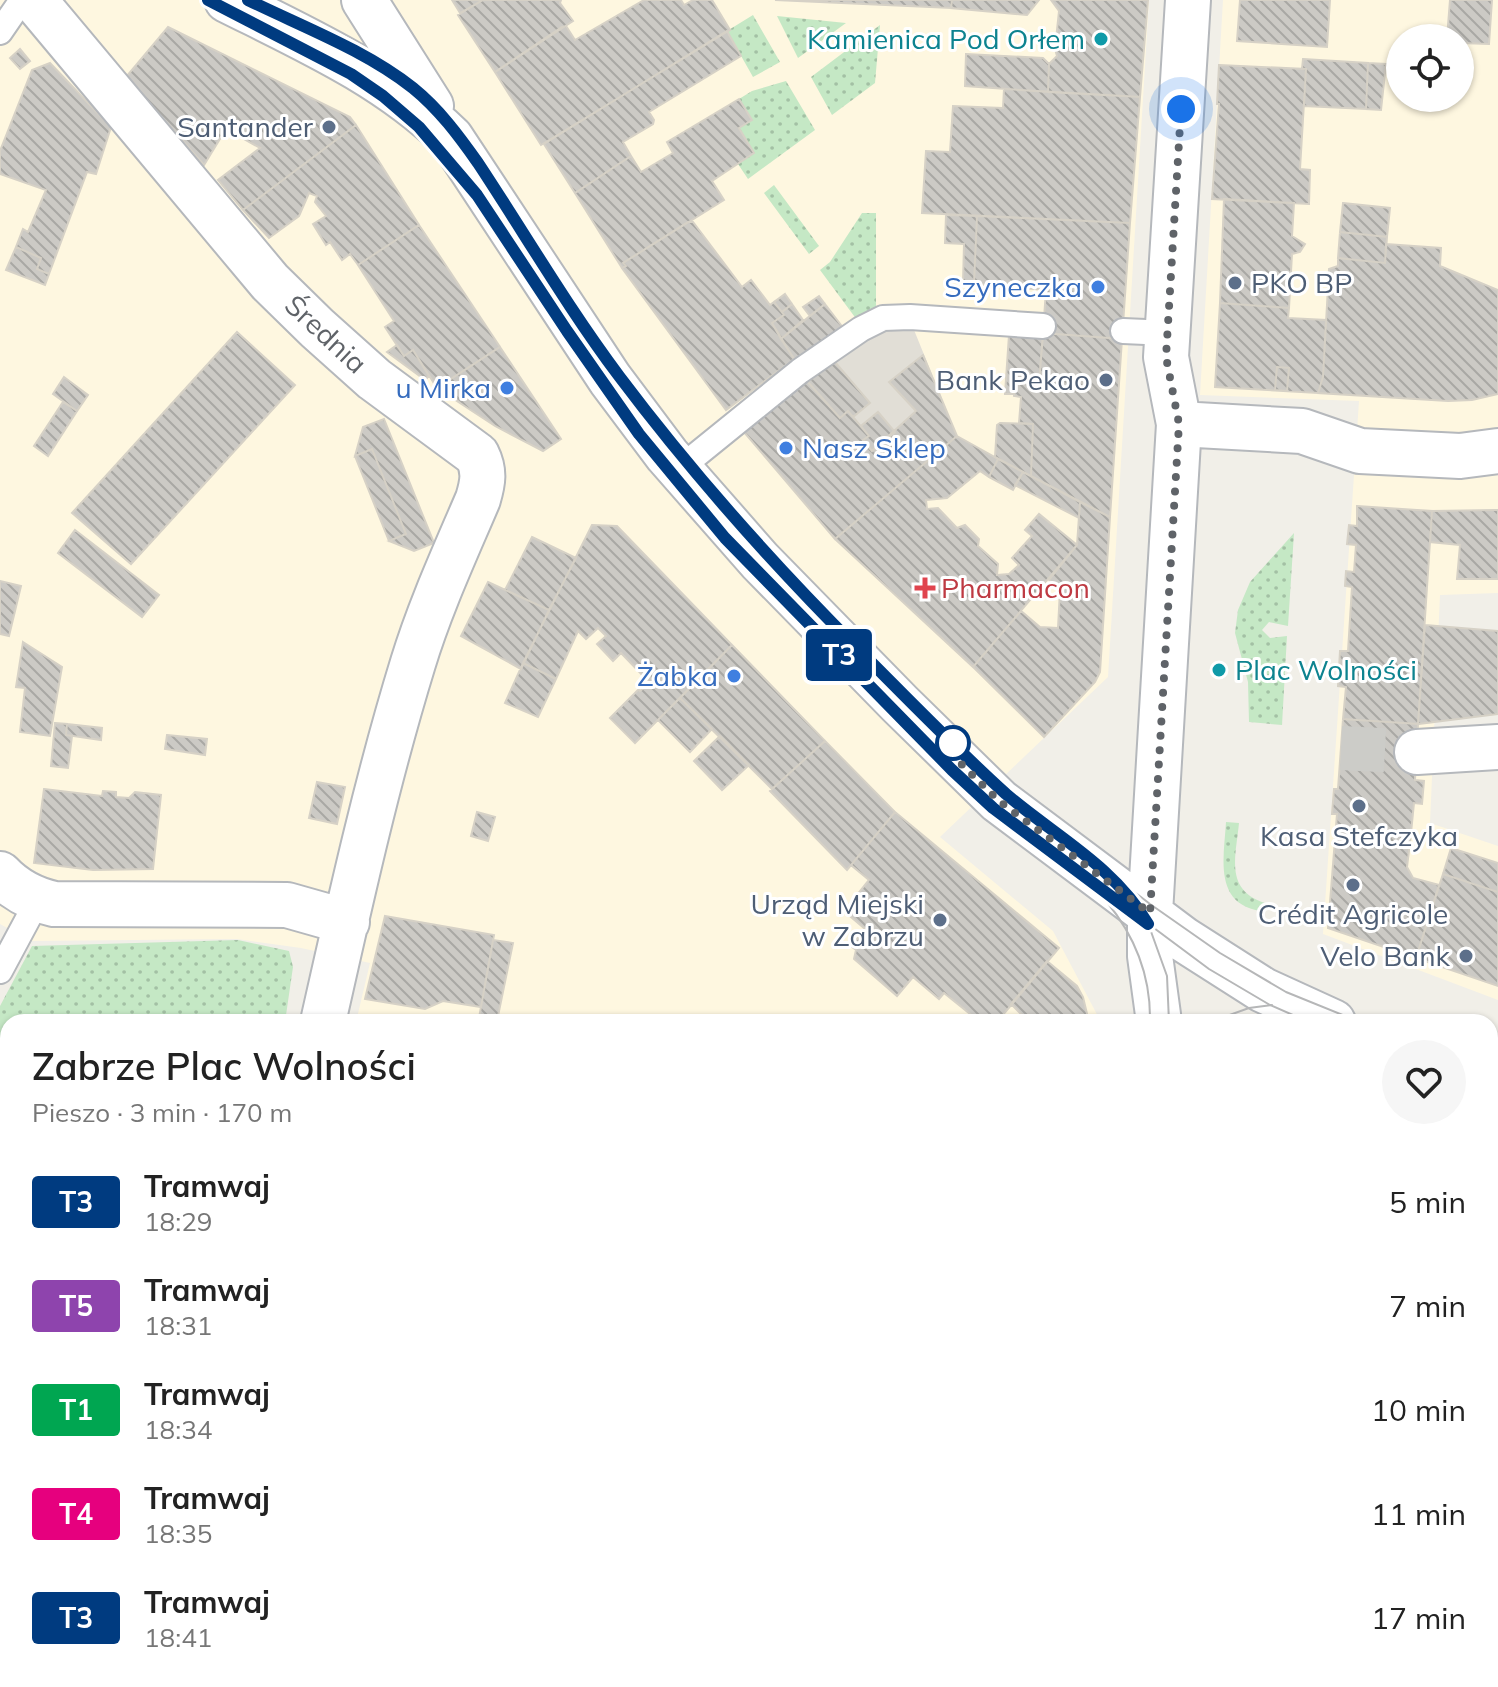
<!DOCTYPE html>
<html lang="pl">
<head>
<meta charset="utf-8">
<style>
	:root { --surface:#fff; --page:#f6f6f6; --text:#222; --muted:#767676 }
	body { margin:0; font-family:Mulish,sans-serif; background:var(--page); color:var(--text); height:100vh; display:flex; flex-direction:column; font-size:30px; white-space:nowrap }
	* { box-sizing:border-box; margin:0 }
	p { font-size:26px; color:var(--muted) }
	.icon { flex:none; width:44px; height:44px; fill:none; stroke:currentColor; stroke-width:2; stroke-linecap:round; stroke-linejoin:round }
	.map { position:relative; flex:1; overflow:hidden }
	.panel { position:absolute; left:0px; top:1014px; width:1498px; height:674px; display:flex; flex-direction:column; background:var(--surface); border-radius:24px 24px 0 0; box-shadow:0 2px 6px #0004 }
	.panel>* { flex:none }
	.badge { padding:0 16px; border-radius:6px; font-size:28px; line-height:52px }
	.fabs { position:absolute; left:1386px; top:24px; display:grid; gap:16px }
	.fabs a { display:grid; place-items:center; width:88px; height:88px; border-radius:50%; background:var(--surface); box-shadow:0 2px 6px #0004; font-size:40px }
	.you { position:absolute; width:40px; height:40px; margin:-20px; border:6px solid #fff; border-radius:50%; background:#1a73e8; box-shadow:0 0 0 12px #1a73e833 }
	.map>.badge { position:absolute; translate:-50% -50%; box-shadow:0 0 0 4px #fff }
	.round { display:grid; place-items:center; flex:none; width:84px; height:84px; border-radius:42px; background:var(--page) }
	.head { display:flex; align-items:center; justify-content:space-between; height:136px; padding:0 32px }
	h1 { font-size:38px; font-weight:600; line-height:60px }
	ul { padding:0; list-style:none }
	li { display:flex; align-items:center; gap:24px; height:104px; padding:0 32px }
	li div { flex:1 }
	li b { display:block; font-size:30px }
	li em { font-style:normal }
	li .badge { min-width:88px; font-weight:700; text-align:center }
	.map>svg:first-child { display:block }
</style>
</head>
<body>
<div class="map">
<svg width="1498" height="1687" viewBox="0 0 1498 1687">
	<defs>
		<pattern id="green-dots" width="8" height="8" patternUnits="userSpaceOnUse" patternTransform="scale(2)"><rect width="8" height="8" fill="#c5e8c5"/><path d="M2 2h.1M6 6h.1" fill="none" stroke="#a3c0a4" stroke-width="1.8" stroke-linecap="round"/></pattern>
		<pattern id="building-back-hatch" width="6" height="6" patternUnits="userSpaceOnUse" patternTransform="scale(2)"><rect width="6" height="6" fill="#cccac5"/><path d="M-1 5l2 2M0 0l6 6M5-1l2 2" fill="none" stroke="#a9a8a4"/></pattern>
	</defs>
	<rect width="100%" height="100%" fill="#f1efe8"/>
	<path fill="#fef7e0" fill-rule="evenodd" d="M0,0H1149L1108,677L940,837L1053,931L1101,1022H356L370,963L301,948L237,939L31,941L0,924Z
		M1223,0H1498V593L1440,595L1430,823L1498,846V1000L1323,934L1359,401L1200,395ZM1400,38H1460V98H1400Z
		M1490,1129L1498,1131V1687H1031L1033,1680H1490Z
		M0,1169L8,1170V1680H349V1687H0Z"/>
	<path fill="#e1ded6" d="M893,324L912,325L957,436L835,539L744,432L830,357Z"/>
	<path fill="url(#green-dots)" d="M753,15L780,62L753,77L727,31Z
		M777,16L846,23L798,58Z
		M880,25L875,83L832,115L811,77Z
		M786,81L815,130L748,179L738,164L754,153L739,128L752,120L739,99L752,91Z
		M774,185L819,246L809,254L764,193Z
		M862,213H876V308L857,320L820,270L830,262Z
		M1294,533L1288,626L1269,622L1262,630L1270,638L1287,636L1282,725L1249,722L1248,682L1235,633L1238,610L1250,582Z
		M1226,822L1239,823C1236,856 1224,890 1265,903L1261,911C1213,904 1224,857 1226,822Z
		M238,940L289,951L293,967L285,1022H8V1170L0,1169V1006L32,946Z
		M1490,1365L1498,1366V1444L1490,1442Z
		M1498,1632V1687H1361L1378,1680H1490V1636Z
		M472,1680H538L540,1687H467Z"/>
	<path fill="url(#building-back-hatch)" stroke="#d6d1c6" stroke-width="2" d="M452,0H483L460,13Z
		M483,0H561L560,3L573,21L495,72L458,15Z
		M644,0H681L684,5L693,0H712L730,30L541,145L495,72L562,27L566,26L575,40Z
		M775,0H952L951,8Z
		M952,0H1039L1027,15L951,8Z
		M1051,0H1148L1140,97L1048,92L1049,64L1057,56L1055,49L1059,11Z
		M1240,0H1330L1327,47L1237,41Z
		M1450,0H1492L1489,44L1460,43V38H1447Z
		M168,27L350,117L356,125L243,210L218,180L260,148L226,129L204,165L126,77Z
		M727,31L741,56L649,112L654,120L653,124L623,142L631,156L575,193L544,144Z
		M20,49L30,61L20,69L10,58Z
		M966,54L1043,58L1049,64L1048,92L965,86Z
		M1303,59L1368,63L1366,109L1304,106L1306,69H1302Z
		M50,63L111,127L96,174L87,172L49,274L37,269L41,258L16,247L23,229L28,232L46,190L0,174V151L32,70Z
		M1368,63L1386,64L1381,110L1366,109Z
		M1219,65L1306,69L1300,169L1310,170L1309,204L1212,199L1219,104H1217Z
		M1004,89L1140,97L1130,223L922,213L926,151L950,152L953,106L1003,108Z
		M739,99L752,120L739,128L754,153L712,181L724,200L623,263L626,266L622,268L575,193L631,156L641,172L673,153L667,142Z
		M356,125L419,225L358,265L350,254L342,260L330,242L326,245L313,224L326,216L315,202L317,196L309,193L299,216L269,238L243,210Z
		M1224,199L1294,203L1292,236L1305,244L1300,252L1292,254L1289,308L1220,303Z
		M1343,203L1390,208L1387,237L1340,232Z
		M946,215L977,216L974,283H963L964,244L945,243Z
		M977,216L1130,223L1122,339L1043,333L1046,290L974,284Z
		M688,222H693L742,287L751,280L770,305L774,302L784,315L772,323L794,359L726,410L622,268L626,266L623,263Z
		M419,225L500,347L437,388L413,350L404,356L385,327L394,321L358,265Z
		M1340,232L1387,237L1385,263L1338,258Z
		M1386,244L1441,248L1440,266L1498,290V394L1472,400L1448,401L1318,393L1323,377L1329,269L1338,266V258L1385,263Z
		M16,247L41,258L37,269L49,274L45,285L6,270Z
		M785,294L792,304L782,312L774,302Z
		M819,296L825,304L810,316L803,307Z
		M1220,303L1289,308L1288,318L1326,320L1323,377L1318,393L1215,387Z
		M792,304L803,320L781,339L772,323L784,315L782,312Z
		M825,304L844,329L797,363L781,339Z
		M237,332L295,385L131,564L72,513Z
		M1043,333L1122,339L1110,517L1031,476L1033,424L1019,423L1021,397L1014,396L1015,381L1039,383Z
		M1009,335H1043L1039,383L1015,381L1014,394H1005Z
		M397,345L404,356L413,350L429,376L425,380L387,352Z
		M500,347L561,439L543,451L495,426L437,388Z
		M923,355L957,436L835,539L744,432L806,380L840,418L848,411L869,436L863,440L872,451L916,411L889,382Z
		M831,362H835L870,403L853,417L848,411L840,418L808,382Z
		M1277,367L1289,368L1287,391L1275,390Z
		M64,377L88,395L77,411L53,394Z
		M63,402L77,411L48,456L34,446Z
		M878,412L895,432L872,451L863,440L869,436L861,426Z
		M384,419L434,543L414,551L389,541L406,534L372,449L355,456L363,427Z
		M1000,423L1033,424L1031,476L995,457L997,425Z
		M957,436L998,459L989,477L980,471L947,498L926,500L927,509L938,508L957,528L965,525L979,539L978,546L998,564L997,575L1009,574L1019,565L1012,558L1032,536L1025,530L1039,514L1077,545L973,667L835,539Z
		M372,449L406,534L389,541L355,456Z
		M998,459L1023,472L1013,490L989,477Z
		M1023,472L1080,502L1079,518L1015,485Z
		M1080,502L1110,517L1100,672L1095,682L1044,737L973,667L1021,611L1040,627L1058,628L1060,590L1049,580L1077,545Z
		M1357,506L1432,511L1418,724L1343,719L1346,687L1338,686L1340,651H1348L1352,587L1345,586L1346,571L1354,572L1356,545L1347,544L1349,525L1357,526Z
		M1495,510H1498V579H1457L1460,545L1430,542L1432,511Z
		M592,525L617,526L732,645L635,743L610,718L639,689L640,691L650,683L621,653L613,661L597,644L606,636L598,628L586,639L578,631L556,679L523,663Z
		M75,530L159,595L142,617L58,553Z
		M532,537L576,558L549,610L505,590Z
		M0,581L21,586L9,636L0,634Z
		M488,582L549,610L521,669L461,636Z
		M1425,625L1498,631V714L1418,724Z
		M23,642L62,667L50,736L20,732L25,688L16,687Z
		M732,645L825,741L772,789L680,698Z
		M523,663L556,679L538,717L505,703Z
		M680,698L712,729L690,752L658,720Z
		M1343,719L1418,724L1415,780L1424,781L1422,804L1414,803L1410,843L1335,839L1337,814H1332L1334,789H1338Z
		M55,723L67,724L66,735L72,736L68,768L51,766Z
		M67,724L102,728L101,740L66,735Z
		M167,735L207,739L205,755L165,749Z
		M720,736L749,765L722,790L694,761Z
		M825,741L895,812L847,870L770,791Z
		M317,782L345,787L337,824L309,818Z
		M44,789L102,796L103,791L116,792V797L129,798L135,792L161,795L153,869L93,870L34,863Z
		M477,812L495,817L488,841L471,836Z
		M895,812L1059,948L997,1022H980L944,993L939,999L913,977L897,996L854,959L856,950L851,946L865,929L844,911L869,880L851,865Z
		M1335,839L1410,843L1407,867L1413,878L1439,885L1416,958L1328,928Z
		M1451,848L1498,863V892L1443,874Z
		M1443,874L1498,892V986L1416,958Z
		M385,916L494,935L481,1007L443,1001L425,1009L365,999Z
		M493,940L513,943L497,1021L479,1018Z
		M1047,961L1077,986L1083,997L1089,1022H1023L1024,1017L1011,1004Z
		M1490,1143L1498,1146V1240L1490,1225Z
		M0,1177H8V1216H0Z
		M1498,1220V1345H1490V1233L1492,1224Z
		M0,1233H8V1275L0,1276Z
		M0,1290H8V1332L0,1333Z
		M8,1354V1397H0V1355Z
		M0,1412H8V1454L0,1455Z
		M0,1465H8V1509H0Z
		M0,1522H8V1566H0Z
		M0,1579H8V1623L0,1624Z
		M8,1640V1680H81V1683L0,1685V1641Z
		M119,1680H267V1687H119Z
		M1055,1680H1158L1156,1687H1053Z"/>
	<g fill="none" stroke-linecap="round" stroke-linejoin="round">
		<path stroke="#ccccc8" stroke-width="44" stroke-dasharray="44 22" stroke-linecap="butt" d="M1341,748L1417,752"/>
		<g stroke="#b5b8bc" stroke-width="28">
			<path id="lane" d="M0,32L22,0
				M1123,331L1168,333
				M679,469L800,371L861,329L883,318L910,317L1043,326
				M0,971L38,900
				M1490,1465L1498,1466
				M420,1687L428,1680"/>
		</g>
		<g stroke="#b5b8bc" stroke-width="48">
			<path id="street" d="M34,0L270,282L317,328L374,379L477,455C485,471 483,482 478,499C455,553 430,607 413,663C377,780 350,902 323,1022
				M227,0C307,40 386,75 451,138L610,379L667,455L760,561L900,704L999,801L1183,939L1263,990L1333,1022
				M364,0L431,106
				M1179,424L1302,431L1360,451L1460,456L1498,451
				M1417,752L1498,747
				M0,874C15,890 32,899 54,904L287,905L347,922
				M1159,1022L1150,956V913L1179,424L1166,357L1188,0
				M1490,1074L1498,1076
				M967,1687L969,1680"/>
		</g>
		<use href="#lane" stroke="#fff" stroke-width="24"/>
		<use href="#street" stroke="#fff" stroke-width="44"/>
		<path stroke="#b6b7b8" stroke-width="2" d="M207,0L351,74L405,114L438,146L477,195L604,386L698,506L753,568L993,808L1209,969L1270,1005L1309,1022
			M248,0L346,48L392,74L411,87L443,117L478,163L616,372L711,493L857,648L1006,793L1150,904L1220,953L1286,992L1360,1022
			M1106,901C1135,936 1151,976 1150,1022
			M1149,926L1167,976L1169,1022
			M1210,1022L1249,1008L1272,1005
			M1490,1063L1498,1065
			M1490,1085L1498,1086
			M976,1687L978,1680
			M994,1687L996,1680"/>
	</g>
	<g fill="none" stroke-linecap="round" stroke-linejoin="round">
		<g stroke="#fff" stroke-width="18">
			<path id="line" d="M208,0L351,74L383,96L419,127L477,195L567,331L639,434L725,538L952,770L993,808L1148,924C1114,866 1055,836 1006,794C955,748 907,698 858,649C772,563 692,473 619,376C568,308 525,234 478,163C459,136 439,109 413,88C365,50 303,27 248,0"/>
		</g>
		<use href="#line" stroke="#003b80" stroke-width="12"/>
		<path stroke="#5f6368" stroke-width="8" stroke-dasharray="0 14.4" d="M953,743L948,751L999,801L1150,913L1179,424L1166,357L1181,109"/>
	</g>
	<g fill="#0f9aa8" stroke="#fff" stroke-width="3">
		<circle cx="1101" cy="39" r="8"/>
		<circle cx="1219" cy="670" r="8"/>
	</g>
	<g fill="#5c6f8a" stroke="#fff" stroke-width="3">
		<circle cx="329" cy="127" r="8"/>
		<circle cx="1235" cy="283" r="8"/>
		<circle cx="1106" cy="380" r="8"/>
		<circle cx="1359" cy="806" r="8"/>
		<circle cx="1353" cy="885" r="8"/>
		<circle cx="940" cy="920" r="8"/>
		<circle cx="1466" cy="956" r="8"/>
	</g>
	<g fill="#3f7fe0" stroke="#fff" stroke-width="3">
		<circle cx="1098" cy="287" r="8"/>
		<circle cx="507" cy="388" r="8"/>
		<circle cx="786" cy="448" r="8"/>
		<circle cx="734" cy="676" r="8"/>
	</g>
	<path fill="#e0444e" stroke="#fff" stroke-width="3" d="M921 576h8v8h8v8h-8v8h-8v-8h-8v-8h8z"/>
	<circle fill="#fff" stroke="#003b80" stroke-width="4" cx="953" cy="743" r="16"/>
	<g text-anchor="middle" stroke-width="6" stroke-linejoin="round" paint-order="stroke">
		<g font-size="28" fill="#0d838f" stroke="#fff" text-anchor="end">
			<text x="1085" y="49">Kamienica Pod Orłem</text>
			<text x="1235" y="680" text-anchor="start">Plac Wolności</text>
		</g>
		<g font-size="28" fill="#4e5e75" stroke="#fff" text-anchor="end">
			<text x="313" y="137">Santander</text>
			<text x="1251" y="293" text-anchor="start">PKO BP</text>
			<text x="1090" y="390">Bank Pekao</text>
			<text x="1359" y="846" text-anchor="middle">Kasa Stefczyka</text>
			<text x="924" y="914">Urząd Miejski<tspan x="924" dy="32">w Zabrzu</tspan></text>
			<text x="1353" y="924" text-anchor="middle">Crédit Agricole</text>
			<text x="1450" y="966">Velo Bank</text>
		</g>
		<g font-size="28" fill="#366cbe" stroke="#fff" text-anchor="end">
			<text x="1082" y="297">Szyneczka</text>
			<text x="491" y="398">u Mirka</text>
			<text x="802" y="458" text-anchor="start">Nasz Sklep</text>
			<text x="718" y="686">Żabka</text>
		</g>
		<g font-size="28" fill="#5f6368" stroke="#fff">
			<text transform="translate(326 334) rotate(43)" y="10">Średnia</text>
		</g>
		<g font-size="28" fill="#be3a42" stroke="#fff" text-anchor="start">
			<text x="941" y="598">Pharmacon</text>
		</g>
	</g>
</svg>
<div class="fabs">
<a><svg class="icon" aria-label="locate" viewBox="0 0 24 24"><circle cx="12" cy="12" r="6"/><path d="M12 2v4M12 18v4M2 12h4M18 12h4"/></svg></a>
</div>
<div class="you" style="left:1181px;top:109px"></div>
<b class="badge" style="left:839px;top:655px;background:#003b80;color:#fff">T3</b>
<section class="panel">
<div class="head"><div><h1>Zabrze Plac Wolności</h1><p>Pieszo · 3 min · 170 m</p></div><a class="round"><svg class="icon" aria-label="heart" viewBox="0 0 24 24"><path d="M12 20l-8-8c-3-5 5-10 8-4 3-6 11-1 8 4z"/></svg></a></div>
<ul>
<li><span class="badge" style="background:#003b80;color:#fff">T3</span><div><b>Tramwaj</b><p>18:29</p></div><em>5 min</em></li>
<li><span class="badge" style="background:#8e44ad;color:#fff">T5</span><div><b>Tramwaj</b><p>18:31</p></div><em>7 min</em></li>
<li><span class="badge" style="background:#00a651;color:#fff">T1</span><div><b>Tramwaj</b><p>18:34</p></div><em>10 min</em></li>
<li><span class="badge" style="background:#e6007e;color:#fff">T4</span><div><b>Tramwaj</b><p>18:35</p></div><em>11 min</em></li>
<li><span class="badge" style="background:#003b80;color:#fff">T3</span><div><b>Tramwaj</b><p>18:41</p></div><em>17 min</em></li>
</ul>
</section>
</div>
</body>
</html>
